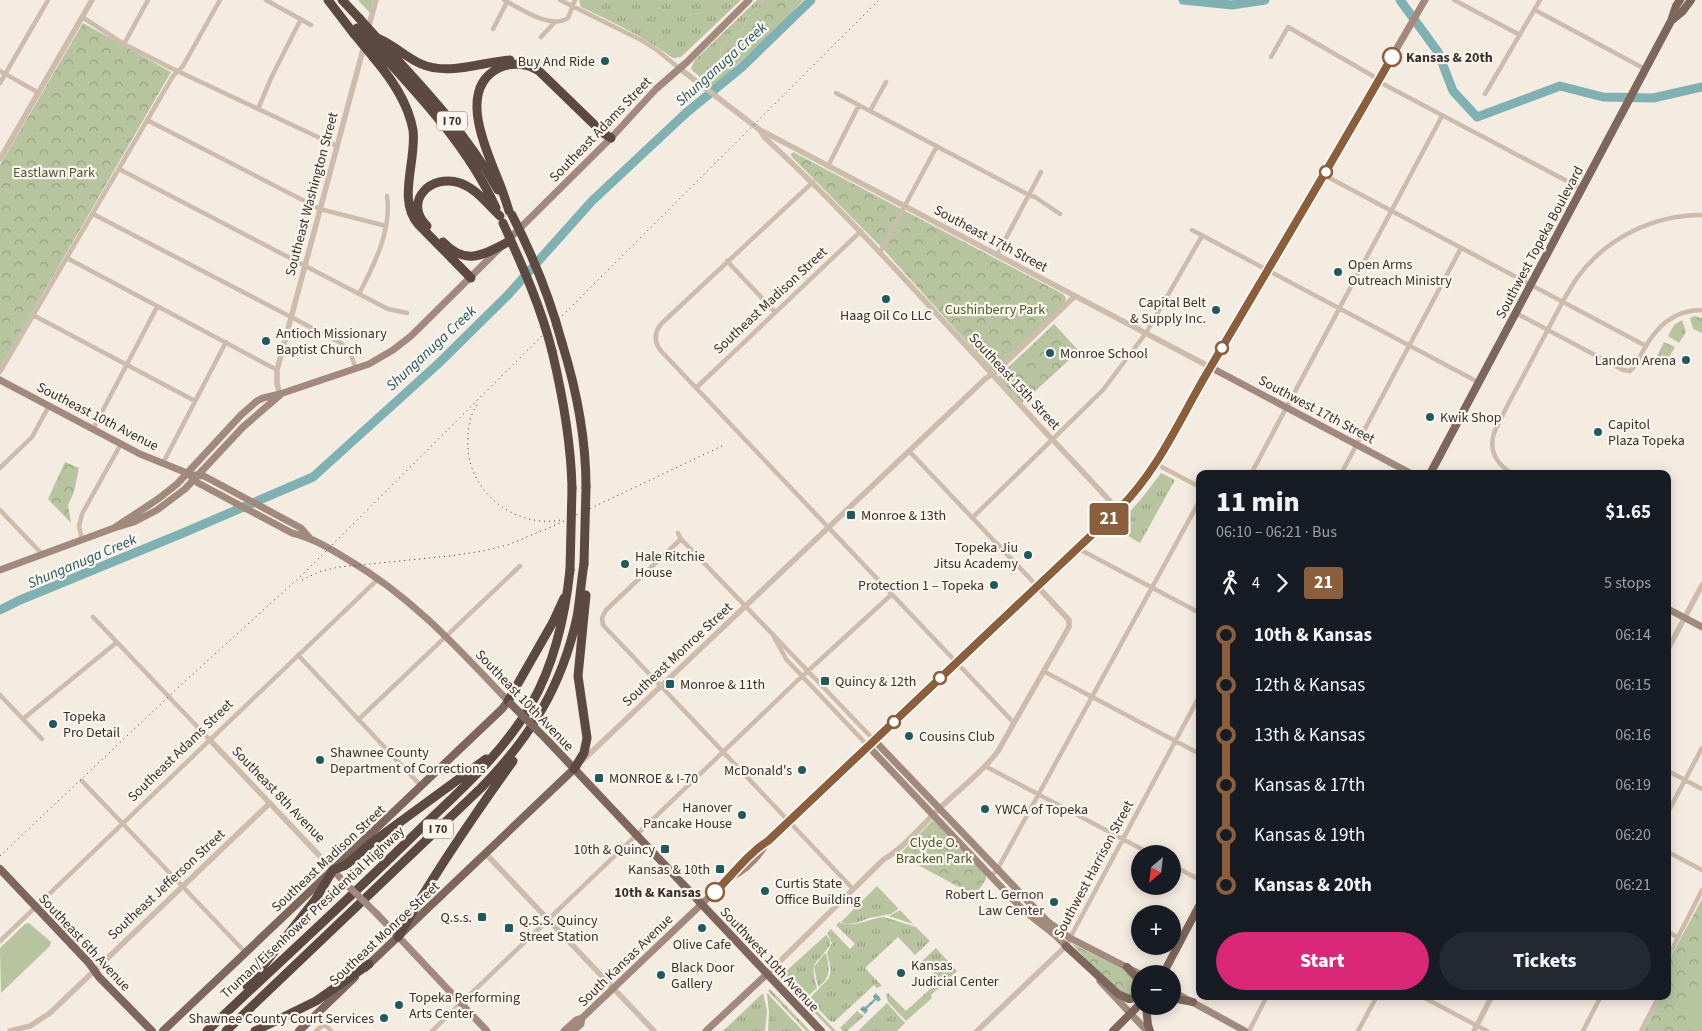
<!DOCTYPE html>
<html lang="en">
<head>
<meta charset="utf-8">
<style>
	:root { --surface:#171b24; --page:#242831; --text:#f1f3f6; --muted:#9ea1a6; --accent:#db2777 }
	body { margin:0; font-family:"Source Sans 3",sans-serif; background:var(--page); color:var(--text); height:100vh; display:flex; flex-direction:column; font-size:19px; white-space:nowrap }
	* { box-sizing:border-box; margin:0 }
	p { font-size:16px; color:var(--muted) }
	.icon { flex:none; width:28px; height:28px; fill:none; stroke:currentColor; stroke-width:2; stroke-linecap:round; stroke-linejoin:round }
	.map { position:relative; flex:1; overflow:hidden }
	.details { position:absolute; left:1196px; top:470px; width:475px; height:530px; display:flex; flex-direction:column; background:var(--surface); border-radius:10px; box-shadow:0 2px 12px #0003 }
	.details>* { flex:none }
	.badge { padding:0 10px; border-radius:4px; font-size:18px; line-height:32px }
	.needle { width:32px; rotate:208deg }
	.fabs { position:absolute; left:1131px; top:845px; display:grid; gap:10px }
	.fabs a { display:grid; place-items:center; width:50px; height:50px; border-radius:50%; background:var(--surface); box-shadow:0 2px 12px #0003; font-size:25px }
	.map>.badge { position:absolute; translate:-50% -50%; box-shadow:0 0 0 2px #fff }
	.legs { display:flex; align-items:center; gap:8px; height:55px; padding:0 20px; font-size:16px }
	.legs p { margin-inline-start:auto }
	.summary { display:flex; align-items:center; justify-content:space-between; height:85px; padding:0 20px }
	h1 { font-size:28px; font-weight:800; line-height:38px }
	.action { display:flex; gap:10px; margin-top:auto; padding:10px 20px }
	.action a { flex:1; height:58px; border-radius:30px; background:var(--accent); color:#fff; font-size:20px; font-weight:800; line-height:58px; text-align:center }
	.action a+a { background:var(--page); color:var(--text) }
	ul { padding:0 20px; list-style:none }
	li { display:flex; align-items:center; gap:18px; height:50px; font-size:19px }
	li i { display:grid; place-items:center; width:8px; height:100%; margin:0 6px; background:currentColor }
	li i::after { content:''; width:12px; height:12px; margin:-6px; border:4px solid; border-radius:50%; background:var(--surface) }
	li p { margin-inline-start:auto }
	li:first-child i { background:linear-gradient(#0000 50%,currentColor 0) }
	li:last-child i { background:linear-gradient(currentColor 50%,#0000 0) }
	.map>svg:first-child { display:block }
</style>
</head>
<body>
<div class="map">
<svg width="1702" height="1031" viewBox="0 0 1702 1031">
	<defs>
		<pattern id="grass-tufts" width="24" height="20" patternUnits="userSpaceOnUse" patternTransform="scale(1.25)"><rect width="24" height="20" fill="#b8c4a0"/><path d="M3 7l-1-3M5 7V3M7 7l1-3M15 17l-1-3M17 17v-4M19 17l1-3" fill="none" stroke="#97a083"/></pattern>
		<pattern id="forest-crowns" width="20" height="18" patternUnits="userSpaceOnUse" patternTransform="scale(1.25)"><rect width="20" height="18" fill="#b8c4a0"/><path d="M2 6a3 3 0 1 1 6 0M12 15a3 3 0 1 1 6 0" fill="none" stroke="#97a083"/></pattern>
		<pattern id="water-rules" width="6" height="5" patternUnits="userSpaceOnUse" patternTransform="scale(1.25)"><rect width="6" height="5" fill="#7fb0b2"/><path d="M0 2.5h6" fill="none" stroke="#699091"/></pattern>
	</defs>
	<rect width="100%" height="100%" fill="#f4ebe1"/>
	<path fill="url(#grass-tufts)" d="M579,0H741L681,57L673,58C644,37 613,22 581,7Z
		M757,0H764L748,17L742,29L721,47L719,65L705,82L691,69L694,61Z
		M1695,316L1702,318V333L1693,329L1690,318Z
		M1682,320L1686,332L1679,343L1668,336L1674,325Z
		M1664,342L1675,347L1664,366L1655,360Z
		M1161,473L1175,480L1140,543L1116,529V527L1142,498Z
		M877,886L898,908V909L891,914L869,918L856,923L847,924L841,922Z
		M900,910L913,924L889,916Z
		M884,917L916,927L930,941L915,955L898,937L865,968L882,986L877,988L874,985L834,1022L830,1021L809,999L829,978L831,970L827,953L832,943L827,933L831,929L850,949L855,944L836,925L839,922C854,929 869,918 884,917Z
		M826,935L830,940V945C816,966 809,959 817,988L807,997L784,973Z
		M936,948L957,971L931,995L932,998L906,1021L888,1002L886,995L888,993L906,1011L939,981L933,974L937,970L935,968L930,970L922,961Z
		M824,954H826C830,968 831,978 818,987L814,967Z
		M793,986L836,1031H832L791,988Z
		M770,989L810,1031H806L768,991Z
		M763,993L767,1011L765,1031H723Z
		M767,993L803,1031H768L769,1013Z
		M887,1003L905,1023L897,1031H858Z
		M858,1010V1012L864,1016L847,1031H843L840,1028Z"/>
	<path fill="url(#forest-crowns)" d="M358,0H373L370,13Z
		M764,0H803L781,25L711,88L705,82L719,65L721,47L742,29L748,17Z
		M83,23L171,72L0,368V165Z
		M793,152L1063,294L1066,298L1065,303L994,370H992L885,251L792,157L791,154Z
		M1054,324L1079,351L1022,403L998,377Z
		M65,462L79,468L74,492L68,505L71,523L48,499Z
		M933,820L986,875V879L976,895H974L899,855Z
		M1702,899V1031H1644L1661,996H1668L1669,960Z
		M1071,943L1129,972L1138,982L1140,995L1129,996L1114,989Z"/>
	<path fill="#b8c4a0" d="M29,923L51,942L50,946L1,993L0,948L25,924Z
		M1702,977V1031H1691C1679,1011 1692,995 1702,977Z"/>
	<path fill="url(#water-rules)" d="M876,993L881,999L878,1002L876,1000L867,1009L868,1011L865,1014L860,1009L863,1006L865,1007L874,999L873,996Z"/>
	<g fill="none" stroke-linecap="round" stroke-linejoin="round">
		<path stroke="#7fb0b2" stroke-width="1" d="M1208,3L1209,0"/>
		<path stroke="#7fb0b2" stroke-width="9" d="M1183,0L1232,5L1265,0
			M1400,0L1438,52L1453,91L1477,117L1560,86L1603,97L1653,98L1702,87
			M0,610L20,600L183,533L313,477L439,363L507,296L592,201L686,113L742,67L811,0"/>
		<path stroke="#cdbbac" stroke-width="4.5" d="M266,0L311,25
			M504,0C520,8 550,30 568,18L575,0
			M560,0L643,41L658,51L679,68
			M1454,0L1520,35
			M1535,10L1645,69
			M82,17L124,44L171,68L337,146
			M493,29L507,2
			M541,37L555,22
			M124,44L148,0
			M1271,57L1288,27L1373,76L1385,85L1582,189
			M0,71L39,93
			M0,83L48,0
			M836,93L1029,195L1035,197L1060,214
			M1485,94L1540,0
			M258,109L272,76L301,19
			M870,111L886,82
			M147,120L320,209L386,226
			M828,166L859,105
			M119,169L388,309L407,313
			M1324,175L1646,346
			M813,182L661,324C654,333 654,342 661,351L1014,723
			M93,214L341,343L350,352L356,369
			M1192,230L1478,382
			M880,252L937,146
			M997,255L1041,172
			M67,258L277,370
			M727,261L775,312
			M359,294C374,265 392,230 387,196
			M1516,313L1623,370L1630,371C1636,366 1639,358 1643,351C1656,327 1673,310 1702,310
			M33,315L195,401
			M0,372L173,76L183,66L220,0
			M696,388L861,231
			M93,429L157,307
			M909,451L1037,586
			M163,463L226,342
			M1156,464L1200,487
			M0,468L32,437L49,406
			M1251,474L1442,116
			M1341,474L1461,248
			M1513,474C1498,465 1488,452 1494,433C1507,404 1524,376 1538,348C1551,325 1562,300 1577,278C1606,238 1653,215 1702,215
			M0,510L42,554
			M972,518L1103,390L1146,333L1202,236
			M678,533L681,539L874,740
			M681,539L606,610L602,618L603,625L853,889
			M82,540L79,526L82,514L121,444
			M1077,548L1200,613
			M93,617L209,739
			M774,637L786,659L868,746
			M298,655L421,786
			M1045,672L1200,754
			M0,695L42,739
			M23,719L117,642
			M358,720L520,566
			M985,766L1151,854
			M1668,771L1702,789
			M82,781L246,953
			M1668,812L1702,748
			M1668,852L1702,870
			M1172,865L1200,880
			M991,876L997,870L1200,500
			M1668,932L1677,937
			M1070,938L1200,695
			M0,941L378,579
			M1668,957L1702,890
			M1421,996L1487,1031
			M320,1012L321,1020L331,1031
			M316,1031L322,1026L326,1025
			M432,1031L797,681L891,595
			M1249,1031L1267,996
			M1358,1031L1377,996
			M1583,1031L1601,996
			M1641,1031L1659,996"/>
		<path stroke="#cdbbac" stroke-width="5.5" d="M368,29L376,0
			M679,68L760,130L764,137C845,211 917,293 992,374C1033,420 1076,464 1118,510
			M762,131L1210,367
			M0,159L92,0
			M280,394L277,384V370L364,46
			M1668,649L1702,585
			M209,739L333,870
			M582,761L985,379L997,371L1075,296
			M486,854L654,1031
			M767,974L883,860C905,847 921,826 940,808C959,789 982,773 998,751L1069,627V620L1037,586
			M10,1031L30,1026L50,1013L270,803
			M977,1031L1066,946L1070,938
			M1474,1031L1492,996"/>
		<path stroke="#a18a7d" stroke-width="7" d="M1210,367L1412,474
			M0,380L140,454L187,473L198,483L292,533C313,538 329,548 347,559C411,596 458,648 508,701
			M195,475L204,476L301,528L309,537
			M114,528L158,499L177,484L241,415L257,401L263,398L280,394L369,364L393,350L411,336L611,138L656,89L687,62L749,0
			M0,570L114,528L134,522L157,510L185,489L243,427L280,395
			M1668,609L1702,627
			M874,740L1047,921L1070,938L1140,974
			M868,746L1022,909L1055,935L1070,950
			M333,870L343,881
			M729,878C745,871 757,859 766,844
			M377,914L487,1031
			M1100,981L1147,1031
			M1172,991L1245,1031
			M564,1031L576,1020L582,1018
			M573,1031L581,1024L582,1018L729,878C740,863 752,851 767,841L1118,510L1142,484L1156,464L1206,375L1425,0
			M706,1031L767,974"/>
		<path stroke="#7d675c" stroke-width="8" d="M1671,21L1682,12L1691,0
			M1430,474L1671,21L1676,6L1680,0
			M549,742L821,1031
			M73,946L89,963L99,977L152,1031
			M1066,946L1118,994L1129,999L1140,998
			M1127,967L1140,981
			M365,968L574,769
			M1163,974L1200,904
			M1172,998L1193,1002
			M1146,1006L1148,1025L1150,1031
			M163,1031L502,709L508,701L511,704
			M299,1031L355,977
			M1113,1031L1140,1004"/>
		<path stroke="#5c4a42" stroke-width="9" d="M328,0L354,34
			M342,0L359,18
			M377,38C393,44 405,57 421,64C449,76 481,62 510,60
			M379,40C423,87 467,134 498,190
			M375,47C420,96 468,147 496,208
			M373,57C391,78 408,102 413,130C417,159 397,200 418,224L471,278
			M509,211C506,201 503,192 499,182C487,151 456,89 499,68C512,62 527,63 539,71L603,133L611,138
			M427,226C402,201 432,173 460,183C477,189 487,204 500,216
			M443,242C465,265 482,256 506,243
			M562,343C576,388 586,439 586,487
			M552,351C563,397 571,442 572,488
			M508,701L553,622L564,598
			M574,769L584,753L587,738L578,676L586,595
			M398,937C433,875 472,818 513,761
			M247,986L315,900L333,870L346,865L370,844L486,759
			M207,1031C276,965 348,900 416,833C458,792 502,755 532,703C555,662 565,617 570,570
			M226,1031L481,788C530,738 562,686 577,617C580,600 581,582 584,564
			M255,1031L316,1001L369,964"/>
		<path stroke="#3b302b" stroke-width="1" stroke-dasharray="1 4" stroke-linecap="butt" d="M477,405C470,415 468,427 468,438C464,488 512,529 561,520
			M302,580L321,571L339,567L450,556L483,551L507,545L549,528L724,445
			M0,856L183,683L303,574L879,0"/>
		<path stroke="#a18a7d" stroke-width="7" d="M343,881L377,914"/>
		<path stroke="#7d675c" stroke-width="8" d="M511,704L549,742
			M0,869L73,946"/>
		<path stroke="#5c4a42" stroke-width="9" d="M359,18L377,38
			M357,28L375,47
			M354,34L373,57
			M512,215C533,256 550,298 562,343
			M503,223C522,265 541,307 552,351
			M584,564L586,487
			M570,570L572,488"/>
	</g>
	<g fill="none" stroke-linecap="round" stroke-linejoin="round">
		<g stroke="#fff" stroke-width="11">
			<path id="line-1" d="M715,892C733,875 746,855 768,841L1118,510C1159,470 1181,416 1210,368C1271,264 1333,161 1392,57"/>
		</g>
		<use href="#line-1" stroke="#8b5e3c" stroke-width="8"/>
	</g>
	<g fill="#fff" stroke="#8b5e3c" stroke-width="2.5">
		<circle cx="1392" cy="57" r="9"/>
		<circle cx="1326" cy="172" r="6"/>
		<circle cx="1222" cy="348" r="6"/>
		<circle cx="940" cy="678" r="6"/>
		<circle cx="894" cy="722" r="6"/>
		<circle cx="715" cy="892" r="9"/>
	</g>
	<g fill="#1f5a5e" stroke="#fbf5ee" stroke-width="2">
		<circle cx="605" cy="61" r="5"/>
		<circle cx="1338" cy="272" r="5"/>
		<circle cx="886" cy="299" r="5"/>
		<circle cx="1216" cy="310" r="5"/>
		<circle cx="266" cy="341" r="5"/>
		<circle cx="1050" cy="353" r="5"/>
		<circle cx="1686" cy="360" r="5"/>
		<circle cx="1430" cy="417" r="5"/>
		<circle cx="1598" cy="432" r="5"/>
		<rect x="846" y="510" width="10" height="10" rx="2.5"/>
		<circle cx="1028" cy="555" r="5"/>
		<circle cx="625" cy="564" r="5"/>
		<circle cx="994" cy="585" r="5"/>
		<rect x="820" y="676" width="10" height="10" rx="2.5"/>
		<rect x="665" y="679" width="10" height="10" rx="2.5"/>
		<circle cx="53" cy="724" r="5"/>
		<circle cx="909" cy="736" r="5"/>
		<circle cx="320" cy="760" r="5"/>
		<circle cx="802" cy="770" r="5"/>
		<rect x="594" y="773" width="10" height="10" rx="2.5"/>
		<circle cx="985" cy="809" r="5"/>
		<circle cx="742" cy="815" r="5"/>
		<rect x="660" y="844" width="10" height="10" rx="2.5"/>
		<rect x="715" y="864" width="10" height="10" rx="2.5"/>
		<circle cx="765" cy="891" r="5"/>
		<circle cx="1054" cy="902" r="5"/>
		<rect x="477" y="912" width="10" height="10" rx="2.5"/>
		<rect x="504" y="923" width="10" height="10" rx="2.5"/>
		<circle cx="702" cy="928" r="5"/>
		<circle cx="901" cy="973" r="5"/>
		<circle cx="661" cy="975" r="5"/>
		<circle cx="399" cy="1005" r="5"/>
		<circle cx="384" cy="1018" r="5"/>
	</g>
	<g text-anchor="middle" stroke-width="4.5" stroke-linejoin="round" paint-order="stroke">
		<g fill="#fbf5ee" stroke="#756b66" stroke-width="1">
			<rect x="437" y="111.5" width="30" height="19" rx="4"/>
			<rect x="423" y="819.5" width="30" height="19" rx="4"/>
		</g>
		<g font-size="12" font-weight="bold" fill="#3b302b">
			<text x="452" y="125">I 70</text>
			<text x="438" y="833">I 70</text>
		</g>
		<g font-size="14" font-weight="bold" fill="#3b302b" stroke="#fbf5ee" text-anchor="start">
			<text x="1406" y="62">Kansas &amp; 20th</text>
			<text x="701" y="897" text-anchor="end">10th &amp; Kansas</text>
		</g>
		<g font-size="14" fill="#3b302b" stroke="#fbf5ee" text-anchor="start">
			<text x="595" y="66" text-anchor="end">Buy And Ride</text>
			<text x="1348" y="269">Open Arms<tspan x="1348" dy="16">Outreach Ministry</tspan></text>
			<text x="1206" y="307" text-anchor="end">Capital Belt<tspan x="1206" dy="16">&amp; Supply Inc.</tspan></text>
			<text x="886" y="320" text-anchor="middle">Haag Oil Co LLC</text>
			<text x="276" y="338">Antioch Missionary<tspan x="276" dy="16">Baptist Church</tspan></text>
			<text x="1060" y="358">Monroe School</text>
			<text x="1676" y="365" text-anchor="end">Landon Arena</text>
			<text x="1440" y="422">Kwik Shop</text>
			<text x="1608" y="429">Capitol<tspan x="1608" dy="16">Plaza Topeka</tspan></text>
			<text x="861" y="520">Monroe &amp; 13th</text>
			<text x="1018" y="552" text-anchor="end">Topeka Jiu<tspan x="1018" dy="16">Jitsu Academy</tspan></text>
			<text x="635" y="561">Hale Ritchie<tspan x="635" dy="16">House</tspan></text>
			<text x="984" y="590" text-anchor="end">Protection 1 – Topeka</text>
			<text x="835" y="686">Quincy &amp; 12th</text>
			<text x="680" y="689">Monroe &amp; 11th</text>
			<text x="63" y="721">Topeka<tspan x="63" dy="16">Pro Detail</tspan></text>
			<text x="919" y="741">Cousins Club</text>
			<text x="330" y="757">Shawnee County<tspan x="330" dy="16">Department of Corrections</tspan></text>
			<text x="792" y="775" text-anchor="end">McDonald's</text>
			<text x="609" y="783">MONROE &amp; I-70</text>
			<text x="732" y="812" text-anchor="end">Hanover<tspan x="732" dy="16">Pancake House</tspan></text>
			<text x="995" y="814">YWCA of Topeka</text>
			<text x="655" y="854" text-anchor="end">10th &amp; Quincy</text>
			<text x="710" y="874" text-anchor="end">Kansas &amp; 10th</text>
			<text x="775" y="888">Curtis State<tspan x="775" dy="16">Office Building</tspan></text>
			<text x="1044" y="899" text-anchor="end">Robert L. Gernon<tspan x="1044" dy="16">Law Center</tspan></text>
			<text x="472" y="922" text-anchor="end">Q.s.s.</text>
			<text x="519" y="925">Q.S.S. Quincy<tspan x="519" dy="16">Street Station</tspan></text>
			<text x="702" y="949" text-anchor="middle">Olive Cafe</text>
			<text x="911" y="970">Kansas<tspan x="911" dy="16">Judicial Center</tspan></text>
			<text x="671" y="972">Black Door<tspan x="671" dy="16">Gallery</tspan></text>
			<text x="409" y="1002">Topeka Performing<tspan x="409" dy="16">Arts Center</tspan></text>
			<text x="374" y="1023" text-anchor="end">Shawnee County Court Services</text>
		</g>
		<g font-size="14" fill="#3b302b" stroke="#fbf5ee">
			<text transform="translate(600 129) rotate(-46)" y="5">Southeast Adams Street</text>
			<text transform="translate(311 194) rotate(-75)" y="5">Southeast Washington Street</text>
			<text transform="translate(991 238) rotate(28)" y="5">Southeast 17th Street</text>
			<text transform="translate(1539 242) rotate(-62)" y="5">Southwest Topeka Boulevard</text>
			<text transform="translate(770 300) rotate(-43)" y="5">Southeast Madison Street</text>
			<text transform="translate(1015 381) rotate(47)" y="5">Southeast 15th Street</text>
			<text transform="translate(1317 409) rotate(28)" y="5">Southwest 17th Street</text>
			<text transform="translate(98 416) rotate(27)" y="5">Southeast 10th Avenue</text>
			<text transform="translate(677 654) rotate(-43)" y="5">Southeast Monroe Street</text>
			<text transform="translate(525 700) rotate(46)" y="5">Southeast 10th Avenue</text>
			<text transform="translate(180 750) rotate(-44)" y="5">Southeast Adams Street</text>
			<text transform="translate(279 794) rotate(46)" y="5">Southeast 8th Avenue</text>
			<text transform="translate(328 858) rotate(-43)" y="5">Southeast Madison Street</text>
			<text transform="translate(1093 869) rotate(-62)" y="5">Southwest Harrison Street</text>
			<text transform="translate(166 884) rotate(-43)" y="5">Southeast Jefferson Street</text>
			<text transform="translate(312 912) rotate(-43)" y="5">Truman/Eisenhower Presidential Highway</text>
			<text transform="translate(384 933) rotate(-43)" y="5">Southeast Monroe Street</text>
			<text transform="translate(85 942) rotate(47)" y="5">Southeast 6th Avenue</text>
			<text transform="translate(770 959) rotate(47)" y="5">Southwest 10th Avenue</text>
			<text transform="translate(625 960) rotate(-44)" y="5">South Kansas Avenue</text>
		</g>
		<g font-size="14" fill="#4a5a2e" stroke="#fbf5ee">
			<text x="54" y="177">Eastlawn Park</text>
			<text x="995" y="314">Cushinberry Park</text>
			<text x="934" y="847">Clyde O.<tspan x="934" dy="16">Bracken Park</tspan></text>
		</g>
		<g font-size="15" font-style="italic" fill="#1f5a5e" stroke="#fbf5ee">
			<text transform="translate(721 64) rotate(-42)" y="5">Shunganuga Creek</text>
			<text transform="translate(431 348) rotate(-43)" y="5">Shunganuga Creek</text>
			<text transform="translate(82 561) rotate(-23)" y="5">Shunganuga Creek</text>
		</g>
	</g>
</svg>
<div class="fabs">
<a><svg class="needle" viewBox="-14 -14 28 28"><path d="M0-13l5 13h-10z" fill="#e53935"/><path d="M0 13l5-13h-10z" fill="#9ea1a6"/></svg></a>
<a>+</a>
<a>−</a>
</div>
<b class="badge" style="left:1109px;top:519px;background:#8b5e3c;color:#fff">21</b>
<section class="details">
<div class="summary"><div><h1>11 min</h1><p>06:10 – 06:21 · Bus</p></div><b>$1.65</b></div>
<div class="legs"><svg class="icon" aria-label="walk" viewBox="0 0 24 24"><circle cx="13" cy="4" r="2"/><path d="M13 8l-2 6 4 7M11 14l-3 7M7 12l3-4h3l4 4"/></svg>4<svg class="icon" aria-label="forward" viewBox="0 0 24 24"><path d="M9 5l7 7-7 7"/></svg><b class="badge" style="background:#8b5e3c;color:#fff">21</b><p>5 stops</p></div>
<ul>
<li><i style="color:#8b5e3c"></i><b>10th &amp; Kansas</b><p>06:14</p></li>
<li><i style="color:#8b5e3c"></i><span>12th &amp; Kansas</span><p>06:15</p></li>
<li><i style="color:#8b5e3c"></i><span>13th &amp; Kansas</span><p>06:16</p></li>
<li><i style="color:#8b5e3c"></i><span>Kansas &amp; 17th</span><p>06:19</p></li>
<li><i style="color:#8b5e3c"></i><span>Kansas &amp; 19th</span><p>06:20</p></li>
<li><i style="color:#8b5e3c"></i><b>Kansas &amp; 20th</b><p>06:21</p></li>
</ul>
<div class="action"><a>Start</a><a>Tickets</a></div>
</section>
</div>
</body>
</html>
